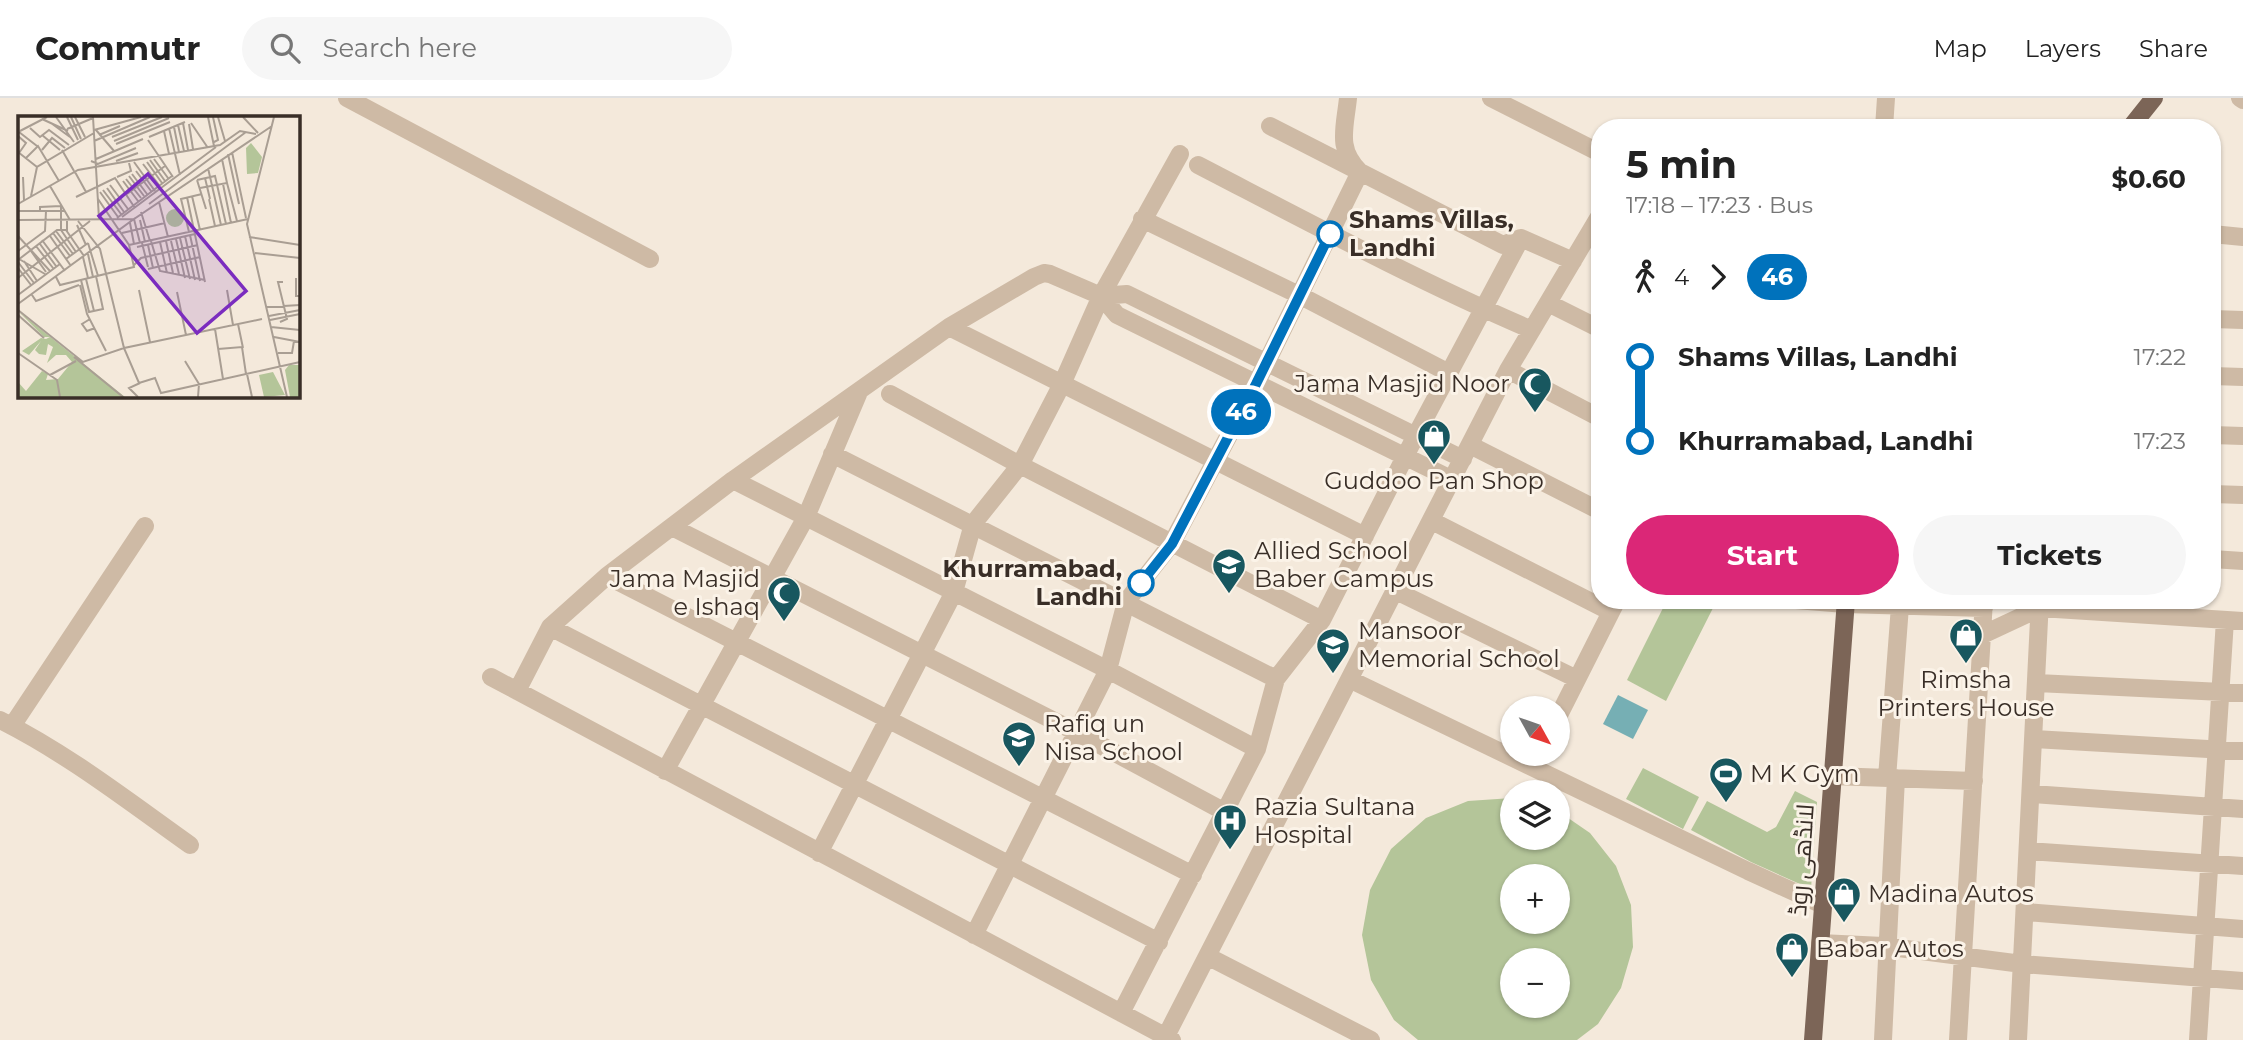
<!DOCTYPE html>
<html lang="en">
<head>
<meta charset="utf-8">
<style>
	:root { --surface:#fff; --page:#f6f6f6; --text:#222; --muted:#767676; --line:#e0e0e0; --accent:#db2777 }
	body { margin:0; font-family:Montserrat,Cairo,sans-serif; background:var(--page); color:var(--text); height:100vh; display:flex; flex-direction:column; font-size:26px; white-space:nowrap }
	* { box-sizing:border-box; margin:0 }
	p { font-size:23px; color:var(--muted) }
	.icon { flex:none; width:38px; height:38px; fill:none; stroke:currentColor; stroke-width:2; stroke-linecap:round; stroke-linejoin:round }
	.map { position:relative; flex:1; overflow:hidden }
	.drawer { position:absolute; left:1591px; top:21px; width:630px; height:490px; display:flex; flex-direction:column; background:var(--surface); border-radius:28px; box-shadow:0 2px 5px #0004 }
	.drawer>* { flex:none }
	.badge { padding:0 14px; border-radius:23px; font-size:24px; line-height:46px }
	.needle { width:46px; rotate:130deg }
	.controls { position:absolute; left:1500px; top:598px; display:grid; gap:14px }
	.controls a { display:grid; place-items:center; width:70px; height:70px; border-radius:50%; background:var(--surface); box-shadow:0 2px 5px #0004; font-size:35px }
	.map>.badge { position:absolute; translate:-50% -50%; box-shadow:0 0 0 4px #fff }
	.legs { display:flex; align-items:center; gap:10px; height:77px; padding:0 35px; font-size:23px }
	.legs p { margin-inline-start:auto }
	.head { display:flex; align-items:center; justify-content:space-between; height:119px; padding:0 35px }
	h1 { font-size:38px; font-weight:700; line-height:52px }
	.cta { display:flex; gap:14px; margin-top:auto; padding:14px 35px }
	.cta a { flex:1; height:80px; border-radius:42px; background:var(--accent); color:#fff; font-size:28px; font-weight:700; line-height:80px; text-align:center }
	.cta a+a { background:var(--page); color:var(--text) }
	ul { padding:0 35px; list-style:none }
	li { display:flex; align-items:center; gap:24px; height:84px; font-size:26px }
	li i { display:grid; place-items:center; width:10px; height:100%; margin:0 9px; background:currentColor }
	li i::after { content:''; width:18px; height:18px; margin:-9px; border:5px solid; border-radius:50%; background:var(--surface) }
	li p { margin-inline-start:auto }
	li:first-child i { background:linear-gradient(#0000 50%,currentColor 0) }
	li:last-child i { background:linear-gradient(currentColor 50%,#0000 0) }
	header { display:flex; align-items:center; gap:42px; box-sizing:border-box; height:98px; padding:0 35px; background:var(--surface); border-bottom:2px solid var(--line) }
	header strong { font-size:33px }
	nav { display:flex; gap:38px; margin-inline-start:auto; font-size:24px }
	.search { width:490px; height:63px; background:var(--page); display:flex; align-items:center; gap:18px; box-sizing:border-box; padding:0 24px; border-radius:38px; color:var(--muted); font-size:26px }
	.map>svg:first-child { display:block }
</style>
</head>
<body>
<header>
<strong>Commutr</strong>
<div class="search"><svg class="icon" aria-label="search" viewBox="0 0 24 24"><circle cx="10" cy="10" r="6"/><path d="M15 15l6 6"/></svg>Search here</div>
<nav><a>Map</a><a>Layers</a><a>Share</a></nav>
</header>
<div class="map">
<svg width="2243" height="942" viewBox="0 0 2243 942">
	<rect width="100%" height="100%" fill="#f4e9db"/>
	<path fill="#b4c599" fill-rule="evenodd" d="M1667,502H1697L1713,510L1666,603L1627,582Z
		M1643,670L1699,699L1683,731L1626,701Z
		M1795,693L1817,704L1811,791L1751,764L1691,732L1707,703L1767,734L1776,729Z
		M1512,700V740H1558V713L1590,735L1616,768L1631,807L1633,849L1621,890L1598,926L1577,942H1418L1394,922L1371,882L1362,837L1370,792L1391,751L1426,720L1468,703ZM1512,779H1558V824H1512ZM1512,863H1558V908H1512Z"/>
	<path fill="#76afb4" d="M1618,597L1648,612L1633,641L1603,626Z"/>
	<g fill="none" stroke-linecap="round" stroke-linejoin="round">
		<path stroke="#cebaa5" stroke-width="18" d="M347,0L650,161
			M1491,0L1600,55
			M2240,0L2243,2
			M1270,28L1503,147L1521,140L1573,163
			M1884,30L1886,0
			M1198,67C1308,124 1418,183 1532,232
			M1142,121L1299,197L1449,275
			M2212,136L2243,139
			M1101,198L1127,196L1463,361
			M1548,205L1600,231
			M2212,221L2243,222
			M949,229L1365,438
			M1508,272L1600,320
			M2212,278L2243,279
			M890,296L1020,367L1322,522
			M2212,337L2243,338
			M1470,347L1600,413
			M832,356L1276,581
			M733,382L1108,572L1257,651
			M2212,396L2243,397
			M1432,423L1611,514
			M672,429L1076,634L1225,714
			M2212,461L2243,463
			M607,478L1193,777
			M1396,493L1577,581
			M1796,502L1845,506L1984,510
			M2026,502L2040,510L2243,523
			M550,529L1159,844
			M1982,537L2040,510
			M491,579L1172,942
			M1351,582L1748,773L1823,807
			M2037,585L2243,595
			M517,593L550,529L607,478L733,382L949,229L1034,179L1044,175L1050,176L1101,198L1117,217L1453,382
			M1558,619L1617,502
			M0,622C68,656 128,703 190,747
			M12,628L145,428
			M2034,641L2243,653
			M665,673L806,419L859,294
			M1832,678L1974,683
			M1887,680L1900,508
			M2032,696L2243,711
			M2028,753L2243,768
			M819,755L954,494L973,426L1020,367L1062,286L1101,198L1180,56
			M2025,814L2243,831
			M974,837L1108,572L1126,504L1172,445L1256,286L1360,74C1336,51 1345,30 1348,0
			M1820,845L1883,848L2022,866L2243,883
			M1207,858L1371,942
			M1121,915L1257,651L1276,581L1322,522L1416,337L1521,140
			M1164,942L1508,272L1600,117
			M1883,942L1896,680
			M1958,942L1984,502
			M2018,942L2040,502
			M2198,942L2225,522"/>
		<path stroke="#7c6557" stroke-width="18" d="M2130,30L2154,0
			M1813,942L1846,502"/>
	</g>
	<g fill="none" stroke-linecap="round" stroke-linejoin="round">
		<g stroke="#fff" stroke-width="16">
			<path id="line-1" d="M1141,485L1172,446L1256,286L1330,136"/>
		</g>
		<use href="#line-1" stroke="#0072bc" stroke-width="10"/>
	</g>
	<defs>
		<g id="mosque-pin" transform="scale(1.75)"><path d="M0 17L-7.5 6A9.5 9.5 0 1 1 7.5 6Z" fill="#18575f" stroke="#fbf3e8"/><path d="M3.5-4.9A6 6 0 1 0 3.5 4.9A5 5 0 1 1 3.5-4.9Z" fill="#fff"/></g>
		<g id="shop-pin" transform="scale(1.75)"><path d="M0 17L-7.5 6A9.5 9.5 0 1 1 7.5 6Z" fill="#18575f" stroke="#fbf3e8"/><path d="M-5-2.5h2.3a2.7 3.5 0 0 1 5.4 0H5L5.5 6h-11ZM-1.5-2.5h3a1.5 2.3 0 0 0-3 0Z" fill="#fff"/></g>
		<g id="school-pin" transform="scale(1.75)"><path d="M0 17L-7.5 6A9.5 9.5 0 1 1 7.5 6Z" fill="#18575f" stroke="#fbf3e8"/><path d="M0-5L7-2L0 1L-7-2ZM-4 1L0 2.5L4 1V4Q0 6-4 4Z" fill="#fff"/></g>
		<g id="stadium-pin" transform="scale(1.75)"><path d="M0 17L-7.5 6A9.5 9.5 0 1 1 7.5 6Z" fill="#18575f" stroke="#fbf3e8"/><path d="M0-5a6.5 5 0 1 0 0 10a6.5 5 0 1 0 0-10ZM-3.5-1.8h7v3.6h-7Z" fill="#fff"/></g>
		<g id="hospital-pin" transform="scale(1.75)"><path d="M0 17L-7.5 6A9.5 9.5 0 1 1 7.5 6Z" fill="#18575f" stroke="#fbf3e8"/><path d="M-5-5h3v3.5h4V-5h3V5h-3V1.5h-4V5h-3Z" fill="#fff"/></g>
	</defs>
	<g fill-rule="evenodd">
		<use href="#mosque-pin" x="1535" y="286"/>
		<use href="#shop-pin" x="1434" y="338"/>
		<use href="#school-pin" x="1229" y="467"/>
		<use href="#mosque-pin" x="784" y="495"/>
		<use href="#shop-pin" x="1966" y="537"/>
		<use href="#school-pin" x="1333" y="547"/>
		<use href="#school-pin" x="1019" y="640"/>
		<use href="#stadium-pin" x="1726" y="676"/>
		<use href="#hospital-pin" x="1230" y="723"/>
		<use href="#shop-pin" x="1844" y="796"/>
		<use href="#shop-pin" x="1792" y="851"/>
	</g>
	<g fill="#fff" stroke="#0072bc" stroke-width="3.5">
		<circle cx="1330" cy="136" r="12"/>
		<circle cx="1141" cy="485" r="12"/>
	</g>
	<g text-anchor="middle" stroke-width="6" stroke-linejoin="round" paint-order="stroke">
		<g font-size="24" font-weight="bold" fill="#392e27" stroke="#fbf3e8" text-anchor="start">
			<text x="1349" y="130">Shams Villas,<tspan x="1349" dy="28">Landhi</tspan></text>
			<text x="1122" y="479" text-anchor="end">Khurramabad,<tspan x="1122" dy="28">Landhi</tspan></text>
		</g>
		<g font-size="24" fill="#392e27" stroke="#fbf3e8" text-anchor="start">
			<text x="1510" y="294" text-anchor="end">Jama Masjid Noor</text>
			<text x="1434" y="391" text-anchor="middle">Guddoo Pan Shop</text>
			<text x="1254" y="461">Allied School<tspan x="1254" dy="28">Baber Campus</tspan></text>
			<text x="760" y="489" text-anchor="end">Jama Masjid<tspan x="760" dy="28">e Ishaq</tspan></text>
			<text x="1358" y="541">Mansoor<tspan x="1358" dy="28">Memorial School</tspan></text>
			<text x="1966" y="590" text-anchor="middle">Rimsha<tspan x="1966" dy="28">Printers House</tspan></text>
			<text x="1044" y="634">Rafiq un<tspan x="1044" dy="28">Nisa School</tspan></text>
			<text x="1750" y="684">M K Gym</text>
			<text x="1254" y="717">Razia Sultana<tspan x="1254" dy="28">Hospital</tspan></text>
			<text x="1868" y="804">Madina Autos</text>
			<text x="1816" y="859">Babar Autos</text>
		</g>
		<g font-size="24" fill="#392e27" stroke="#fbf3e8">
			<text transform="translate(1802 762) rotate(-86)" y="8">لانڈھی روڈ</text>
		</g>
	</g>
	<g transform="translate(18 18)">
		<rect width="282" height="282" fill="#f4e9db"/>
		<path d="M233,27L244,41L240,57L229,58L228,32ZM148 102a9 9 0 1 1 18 0a9 9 0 1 1-18 0ZM0,195L107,281H0V266L8,275L24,255L30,258L28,264L40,263L54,246L48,239H38L29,247L35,231L30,228L28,239L21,238L17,234L23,225L11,239L4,235L23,222L28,223L32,221H26ZM271,249H282V281H272L267,254ZM255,256L267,279L246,281L241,259Z" fill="#b4c599"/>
		<path fill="none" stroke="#a99e93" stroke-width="2" d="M38,1L56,26M49,1L60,24M53,1L63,23M57,1L67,21M75,1L81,103M190,1L196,30M195,1L200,24L196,26M200,1L207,25M225,1L240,17M256,1L229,108L269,281M24,3L50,15M33,7L52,21M165,7L170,34M173,7L190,32M171,8L175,33M160,9L166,35M156,11L161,36M12,12L22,21L31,14L51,29M151,12L162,59M49,13L75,2M76,14L123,1M78,14L96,35M2,15L29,1M146,15L151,38M1,16L19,30M24,19L42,34M81,19L102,10M0,20L8,27L1,37M94,21L144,1M131,21L167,6M130,24L155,61M76,25L132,1M96,25L151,2M98,28L152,6M24,34L34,22L47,32M44,34L56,55M0,36L19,51M214,36L228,102M210,38L221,88M8,42L20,30L41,65M78,43L125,23M136,43L150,62M132,44L147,65M73,45L80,48L118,32M98,45L120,37M116,46L137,75M129,46L144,67M125,48L141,69M190,52L203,109M118,55L133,75M57,56L68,76M114,58L129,78M111,60L126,80M5,61L6,84M99,61L113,55L111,47M187,62L192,83M108,63L123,82M179,64L197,60L208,108M179,64L188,93M105,65L120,85M209,67L219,105M205,68L213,107M92,69L110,93M32,70L52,104M89,72L106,96M182,72L209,67L204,43M85,74L103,98M82,76L100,101M109,78L147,50M13,80L19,51L76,17M174,80L182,114M58,81L97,62L117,92M169,81L187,166M191,83L197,110M141,86L150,121M0,88L60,54L202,29L222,15L238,18M131,88L228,16M43,90V114L58,136M0,95H47M22,95V91L43,90M123,96L132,125M104,101L198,31M99,102L154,60M0,104L116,103L254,10M122,104L127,126M60,105L82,133L106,232L244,203M112,107L116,128M59,109L68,129M48,114L66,140M38,115L55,138M171,116L163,83L184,78M35,117L52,140M104,117L147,107M172,119L182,165M0,120L32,155M32,120L53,150M167,120L177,164M231,121L282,129M162,122L172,163M158,123L167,162M24,124L47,155M133,125L142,155L187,164M148,125L155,157M153,125L161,158M142,126L149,157M70,127L80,160M124,127L130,151M22,128L38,150M111,129L230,103M130,129L135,152M18,130L35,152M119,131L177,118M0,135L27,115L28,95M13,135L28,156M237,137L282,142M70,138L75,161M65,141L70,162M1,143L27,158M48,143L70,127M0,144L39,114H49V105M6,145L19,165M0,146L16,167M116,149L123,142L180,129M0,152L13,169M130,153L182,141M38,161L42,169L116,151L111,129L80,83M0,162L72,105M278,162V180H282M68,163L76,195M63,164L71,196L85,193L78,160M62,169L69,198L88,235M121,174L132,226M209,174L215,209M159,176L168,219M0,179L42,148M14,179L18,185L61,169M0,188L116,103L122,127M249,191L282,189M0,194L65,246L106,232L121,267L137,262L143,277L282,246M0,199L26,222M251,200L282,194M72,203L64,208L69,215L77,212M252,204L282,198M262,206L269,203L260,166H265M220,208L225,232M253,211L282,214M197,213L205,263M256,221L282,226M200,233L224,231L228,258M0,237L39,264L42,281M260,237H274L276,225M56,241L105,281M167,245L181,268L180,281M229,258L234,281M32,259L58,245M120,281L111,272L122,267"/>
		<path fill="#7b2cbf" fill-opacity="0.15" stroke="#7b2cbf" stroke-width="3.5" d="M130,58L228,175L179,217L81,100Z"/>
		<rect width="282" height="282" fill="none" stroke="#392e27" stroke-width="3.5"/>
	</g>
</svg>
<div class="controls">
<a><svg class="needle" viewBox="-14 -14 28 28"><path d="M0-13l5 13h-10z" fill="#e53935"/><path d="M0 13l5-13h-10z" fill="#767676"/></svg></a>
<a><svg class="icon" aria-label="layers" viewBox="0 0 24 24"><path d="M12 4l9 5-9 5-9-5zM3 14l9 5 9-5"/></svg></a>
<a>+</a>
<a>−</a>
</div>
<b class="badge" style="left:1241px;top:314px;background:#0072bc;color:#fff">46</b>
<section class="drawer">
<div class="head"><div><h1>5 min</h1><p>17:18 – 17:23 · Bus</p></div><b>$0.60</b></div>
<div class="legs"><svg class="icon" aria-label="walk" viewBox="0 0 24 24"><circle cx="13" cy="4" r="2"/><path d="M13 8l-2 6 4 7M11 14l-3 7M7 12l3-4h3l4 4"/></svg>4<svg class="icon" aria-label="forward" viewBox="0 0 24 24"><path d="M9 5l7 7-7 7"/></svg><b class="badge" style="background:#0072bc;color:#fff">46</b></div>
<ul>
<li><i style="color:#0072bc"></i><b>Shams Villas, Landhi</b><p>17:22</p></li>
<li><i style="color:#0072bc"></i><b>Khurramabad, Landhi</b><p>17:23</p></li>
</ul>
<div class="cta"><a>Start</a><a>Tickets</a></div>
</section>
</div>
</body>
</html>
